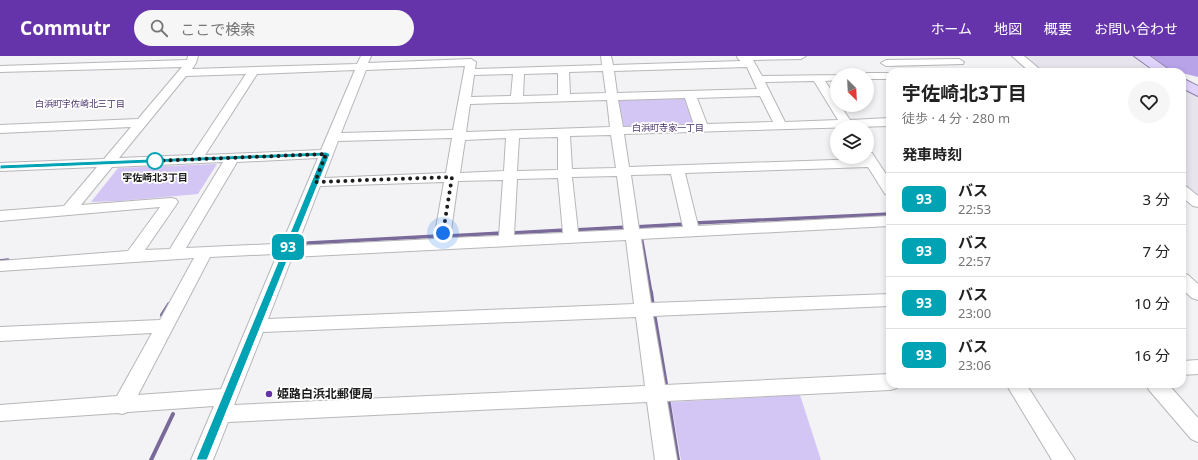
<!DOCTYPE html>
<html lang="ja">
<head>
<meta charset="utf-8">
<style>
	:root { --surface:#fff; --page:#f6f6f6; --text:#222; --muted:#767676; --line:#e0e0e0; --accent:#6533aa }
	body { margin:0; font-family:"Noto Sans","Noto Sans JP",sans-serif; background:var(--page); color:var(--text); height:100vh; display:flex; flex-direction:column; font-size:15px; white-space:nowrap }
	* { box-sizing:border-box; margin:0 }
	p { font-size:13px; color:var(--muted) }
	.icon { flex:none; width:22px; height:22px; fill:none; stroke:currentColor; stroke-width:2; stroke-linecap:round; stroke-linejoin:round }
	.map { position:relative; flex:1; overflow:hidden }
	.side { position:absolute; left:886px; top:12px; width:300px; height:320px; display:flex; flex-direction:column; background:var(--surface); border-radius:12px; box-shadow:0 2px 6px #0003 }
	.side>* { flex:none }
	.badge { padding:0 8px; border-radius:6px; font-size:14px; line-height:26px }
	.needle { width:26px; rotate:156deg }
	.buttons { position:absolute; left:830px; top:12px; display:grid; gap:8px }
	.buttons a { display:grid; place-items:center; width:44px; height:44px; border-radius:50%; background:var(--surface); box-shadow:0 2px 6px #0003; font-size:20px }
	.you { position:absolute; width:20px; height:20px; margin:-10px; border:3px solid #fff; border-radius:50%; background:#1a73e8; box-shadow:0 0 0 6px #1a73e833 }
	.map>.badge { position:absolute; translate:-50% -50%; box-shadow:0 0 0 2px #fff }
	h2 { padding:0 16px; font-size:15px; line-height:36px }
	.round { display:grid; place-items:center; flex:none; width:42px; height:42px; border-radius:21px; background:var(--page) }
	.overview { display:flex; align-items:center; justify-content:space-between; height:68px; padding:0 16px }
	h1 { font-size:19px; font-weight:700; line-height:30px }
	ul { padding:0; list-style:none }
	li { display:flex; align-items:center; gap:12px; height:52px; padding:0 16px; border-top:1px solid var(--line) }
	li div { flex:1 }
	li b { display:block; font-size:15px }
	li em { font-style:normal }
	li .badge { min-width:44px; font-weight:700; text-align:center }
	header { display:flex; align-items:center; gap:24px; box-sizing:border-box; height:56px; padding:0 20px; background:var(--accent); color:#fff }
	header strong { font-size:19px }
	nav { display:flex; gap:22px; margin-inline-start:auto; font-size:14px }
	.search { width:280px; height:36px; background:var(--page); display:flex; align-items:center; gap:10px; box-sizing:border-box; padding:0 14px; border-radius:22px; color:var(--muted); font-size:15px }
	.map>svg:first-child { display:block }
</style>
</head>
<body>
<header>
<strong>Commutr</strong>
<div class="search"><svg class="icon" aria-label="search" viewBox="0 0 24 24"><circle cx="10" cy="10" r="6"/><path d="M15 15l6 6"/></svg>ここで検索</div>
<nav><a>ホーム</a><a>地図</a><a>概要</a><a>お問い合わせ</a></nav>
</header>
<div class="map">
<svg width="1198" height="404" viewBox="0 0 1198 404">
	<rect width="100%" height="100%" fill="#f3f2f5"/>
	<path fill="#e7e4ee" d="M1023,0H1136L1160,16H1043Z
		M1182,30L1198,40V140L1182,127Z"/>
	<path fill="#d3c6f4" d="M688,41L699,70L624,72L618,43Z
		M217,108L198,138L120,145L91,146L118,112Z
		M800,339L821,404H681L671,346Z"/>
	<path fill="#b8a2e8" d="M1152,0H1198V21L1170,14Z"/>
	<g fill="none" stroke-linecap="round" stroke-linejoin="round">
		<path stroke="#796a9a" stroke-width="3.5" d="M1182,129L1188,133
			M694,167L890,158
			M634,171L686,168
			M574,174L628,171
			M511,177L566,174
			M447,180L502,177
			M641,180L651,237
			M308,187L438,180
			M0,205L8,204"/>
		<path stroke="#796a9a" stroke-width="4" d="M651,236L653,251
			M654,257L667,334
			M162,259L169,248
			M668,342L678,404
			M151,404L173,358"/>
		<g stroke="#b7b6b9" stroke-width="2">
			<path id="minor" d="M188,0H198L196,7L192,13L357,8L361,0H371L368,7L471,3L476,6L475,13L602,9L601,0H611L613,9L741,5L738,3L737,0H806L801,3L753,4L762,20L841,19H837V24L825,25L837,43V49H840L850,64L890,62V70L624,78L629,111L862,103L861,101H867V96L872,97L890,124V139L885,138L868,111L685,117L698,170L890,160V170L641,183L651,247L890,238V250L653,260L665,329L890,318V328H899L897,332L890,334L667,345L677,404H655L647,346L228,366L213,404H191L214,350L128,356L122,358L118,357L0,365V349L117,340L152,277L0,285V271L160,264L194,202L0,215V205L128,195L160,151L0,165V155L64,150L97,111L0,115V107L104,103L131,71L0,77V69L138,63L182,11L0,16V10L187,4ZM465,10L453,74L341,77L366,14ZM747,11L757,33L617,37L614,15ZM355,14L321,94L205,99L257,18ZM603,15L606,37L570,38L569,16ZM558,17V39L523,40L524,18ZM246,18L192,99L119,102L186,20ZM513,18L511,40L471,41L474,19ZM814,25L838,64L785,66L765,26ZM760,40L773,66L707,68L697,42ZM685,42L694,69L623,71L618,44ZM607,44L610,71L466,76L470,48ZM611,79L616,112L572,113L570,80ZM558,81V114L517,115L519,82ZM452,82L446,117L324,122L338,85ZM506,82L504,115L460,117L465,84ZM318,102L281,190L274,188L186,192L237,106ZM223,106L170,193L145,194L178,146L176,143L171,142L81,149L112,111ZM671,118L683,171L639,173L631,119ZM617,120L624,174L578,176L572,121ZM558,122L563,177L514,179L517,123ZM503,124L499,180L450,182L458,125ZM444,126L434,183L297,190L320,130ZM626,184L634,248L268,263L292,201ZM274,198L277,199L221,333L138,339L210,201ZM636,261L645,330L234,349L263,276Z
				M1012,0H1024L1043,16H1030Z
				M959,3L964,6L963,8L886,10L881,7L886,4Z
				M867,17H890V23H867V19H862Z
				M1182,130L1187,131L1198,140V151L1193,150L1182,141Z
				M1182,217L1188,219L1198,228V244L1192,242L1182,233Z
				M1198,304V318L1182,319V305Z
				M1006,328H1026L1075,404H1052Z
				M1146,328H1168L1198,362V386L1191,383L1149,334Z"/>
		</g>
		<g stroke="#8d80ab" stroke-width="2">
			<path id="major" d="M1134,0H1150L1172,16H1156Z
				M1182,22L1198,30V40L1182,32Z"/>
		</g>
		<use href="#minor" fill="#fff" fill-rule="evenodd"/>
		<use href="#major" fill="#dfd3fa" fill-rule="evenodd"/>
	</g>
	<path fill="#00a3b4" stroke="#fff" d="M326,96L330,98L207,404H196L322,100L0,113V109Z"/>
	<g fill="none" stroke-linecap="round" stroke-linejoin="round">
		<path stroke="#1d1d1e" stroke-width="4" stroke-dasharray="0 7.2" d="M155,105H152L326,98L315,126L452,121L443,177"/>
	</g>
	<circle fill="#fff" stroke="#00a3b4" stroke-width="2" cx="155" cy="105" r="8"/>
	<circle fill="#6533aa" stroke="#fff" stroke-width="1.5" cx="269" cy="338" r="4"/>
	<g text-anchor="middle" stroke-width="3.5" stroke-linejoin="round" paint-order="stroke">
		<g font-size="9" fill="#432e69" stroke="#fff">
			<text x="80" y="51">白浜町宇佐崎北三丁目</text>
			<text x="668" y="75">白浜町寺家一丁目</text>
		</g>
		<g font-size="10" font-weight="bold" fill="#1d1d1e" stroke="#fff">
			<text x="155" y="125">宇佐崎北3丁目</text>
		</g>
		<g font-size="12" font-weight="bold" fill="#1d1d1e" stroke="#fff" text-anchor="start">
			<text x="277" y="342">姫路白浜北郵便局</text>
		</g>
	</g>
</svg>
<div class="buttons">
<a><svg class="needle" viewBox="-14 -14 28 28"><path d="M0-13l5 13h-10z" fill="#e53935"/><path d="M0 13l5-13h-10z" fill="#767676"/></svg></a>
<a><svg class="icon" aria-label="layers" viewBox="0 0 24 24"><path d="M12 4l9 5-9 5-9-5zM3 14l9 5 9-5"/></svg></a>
</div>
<div class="you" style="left:443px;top:177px"></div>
<b class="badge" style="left:288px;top:191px;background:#00a3b4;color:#fff">93</b>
<section class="side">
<div class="overview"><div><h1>宇佐崎北3丁目</h1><p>徒歩 · 4 分 · 280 m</p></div><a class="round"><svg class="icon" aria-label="heart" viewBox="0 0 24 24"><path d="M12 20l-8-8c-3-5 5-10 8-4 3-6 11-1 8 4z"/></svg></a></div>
<h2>発車時刻</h2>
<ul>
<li><span class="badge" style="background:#00a3b4;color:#fff">93</span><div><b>バス</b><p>22:53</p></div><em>3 分</em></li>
<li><span class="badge" style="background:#00a3b4;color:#fff">93</span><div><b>バス</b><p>22:57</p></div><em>7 分</em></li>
<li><span class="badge" style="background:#00a3b4;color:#fff">93</span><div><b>バス</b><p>23:00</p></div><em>10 分</em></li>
<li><span class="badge" style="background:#00a3b4;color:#fff">93</span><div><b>バス</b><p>23:06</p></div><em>16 分</em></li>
</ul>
</section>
</div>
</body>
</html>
